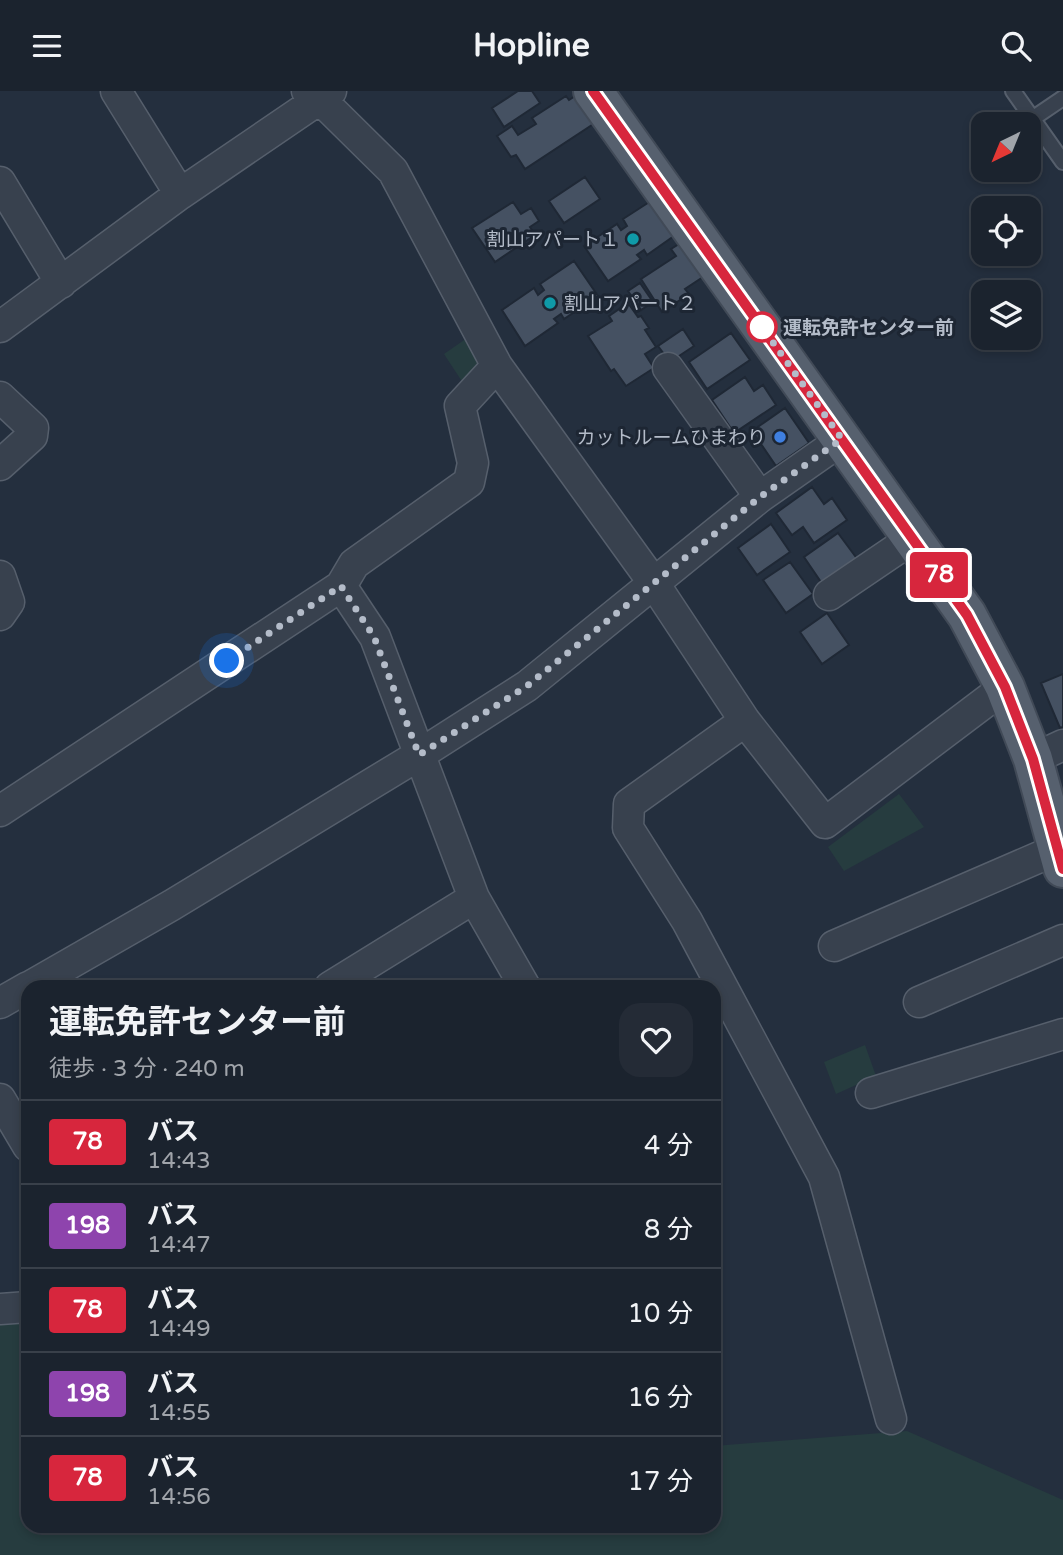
<!DOCTYPE html>
<html lang="ja">
<head>
<meta charset="utf-8">
<style>
	:root { --surface:#1b232e; --page:#242b36; --text:#f1f3f6; --muted:#a0a4aa; --line:#39404a }
	body { margin:0; font-family:"Varela Round","Noto Sans JP",sans-serif; background:var(--page); color:var(--text); height:100vh; display:flex; flex-direction:column; font-size:26px; white-space:nowrap }
	* { box-sizing:border-box; margin:0 }
	p { font-size:23px; color:var(--muted) }
	.icon { flex:none; width:38px; height:38px; fill:none; stroke:currentColor; stroke-width:2; stroke-linecap:round; stroke-linejoin:round }
	.map { position:relative; flex:1; overflow:hidden }
	.drawer { position:absolute; left:21px; top:889px; width:700px; height:553px; display:flex; flex-direction:column; background:var(--surface); border-radius:21px; box-shadow:0 4px 10px #0003,0 0 0 2px var(--line) }
	.drawer>* { flex:none }
	.badge { padding:0 14px; border-radius:5px; font-size:24px; line-height:46px }
	.needle { width:46px; rotate:223deg }
	.buttons { position:absolute; left:971px; top:21px; display:grid; gap:14px }
	.buttons a { display:grid; place-items:center; width:70px; height:70px; border-radius:14px; background:var(--surface); box-shadow:0 4px 10px #0003,0 0 0 2px var(--line); font-size:35px }
	.you { position:absolute; width:35px; height:35px; margin:-18px; border:5px solid #fff; border-radius:50%; background:#1a73e8; box-shadow:0 0 0 10px #1a73e833 }
	.map>.badge { position:absolute; translate:-50% -50%; box-shadow:0 0 0 4px #fff }
	.round { display:grid; place-items:center; flex:none; width:74px; height:74px; border-radius:21px; background:var(--page) }
	.overview { display:flex; align-items:center; justify-content:space-between; height:119px; padding:0 28px }
	h1 { font-size:33px; font-weight:700; line-height:52px }
	ul { padding:0; list-style:none }
	li { display:flex; align-items:center; gap:21px; height:84px; padding:0 28px; border-top:2px solid var(--line) }
	li div { flex:1 }
	li b { display:block; font-size:26px }
	li em { font-style:normal }
	li .badge { min-width:77px; font-weight:700; text-align:center }
	header { display:flex; justify-content:space-between; align-items:center; height:91px; padding:0 28px; background:var(--surface); font-size:32px; font-weight:700 }
	.map>svg:first-child { display:block }
</style>
</head>
<body>
<header><svg class="icon" aria-label="menu" viewBox="0 0 24 24"><path d="M4 6h16M4 12h16M4 18h16"/></svg>Hopline<svg class="icon" aria-label="search" viewBox="0 0 24 24"><circle cx="10" cy="10" r="6"/><path d="M15 15l6 6"/></svg></header>
<div class="map">
<svg width="1063" height="1464" viewBox="0 0 1063 1464">
	<rect width="100%" height="100%" fill="#242f3e"/>
	<path fill="#263c3f" d="M467,247L486,277L463,292L444,263Z
		M899,703L924,736L844,780L828,756Z
		M865,954L876,985L836,1003L824,971Z
		M28,1223V1435H714V1355L907,1340L1063,1409V1464H0V1225Z"/>
	<path fill="#455162" stroke="#1f2835" stroke-width="2" d="M518,0H532L540,12L504,36L492,17Z
		M583,0L601,28L525,78L516,64L511,66L497,45L512,35L518,44L536,33L532,27L566,5L569,9Z
		M585,86L600,108L564,132L549,110Z
		M657,106L681,140L647,164L644,159L637,164L641,168L608,190L584,155L617,133L621,139L627,135L623,128Z
		M513,111L521,123L531,117L539,130L530,136L535,144L495,171L472,137Z
		M687,148L709,182L685,198L689,203L662,221L641,188L676,165L671,158Z
		M574,170L598,205L564,228L561,223L554,228L558,232L525,255L502,219L534,197L538,204L544,199L540,193Z
		M640,192L653,211L641,219L628,200Z
		M628,212L638,226L641,225L649,237L645,239L656,256L645,263L654,277L626,295L614,278L611,280L588,245L612,230L609,225Z
		M683,238L694,255L670,271L658,255Z
		M731,242L750,269L707,298L689,271Z
		M745,286L754,300L763,294L776,314L734,342L712,309Z
		M785,317L809,352L776,375L752,340Z
		M812,396L824,413L832,407L847,429L814,452L803,436L792,444L776,422Z
		M771,433L790,461L757,484L738,457Z
		M838,442L858,469L823,494L804,466Z
		M790,471L813,503L786,522L763,489Z
		M827,522L849,554L822,573L800,541Z
		M1063,583V636L1060,637L1041,592Z"/>
	<g fill="none" stroke-linecap="round" stroke-linejoin="round">
		<g stroke="#565f6c" stroke-width="18">
			<path id="lane" d="M1013,0L1063,71
				M1032,28L1063,7"/>
		</g>
		<g stroke="#565f6c" stroke-width="33">
			<path id="street" d="M116,0L180,103
				M307,0L320,8L393,80L497,275L653,491L745,630L825,732L1005,596
				M0,91L61,192
				M0,236L180,103L331,0
				M668,277L760,406
				M0,306L33,337L32,345L0,374
				M0,485L9,511L0,524
				M341,495L354,473L469,391L473,372L460,315L497,275
				M829,504L913,447
				M745,630L629,713L628,737L687,830L824,1086L891,1328
				M1033,668L1063,654
				M0,720L341,495L375,546L474,807L525,896
				M834,855L1058,758
				M29,896L172,814L419,664L527,595L760,406L843,348
				M330,896L474,807
				M919,911L1063,849
				M0,912L28,896
				M871,1002L1063,943
				M0,1008L28,1055
				M0,1218L28,1216"/>
		</g>
		<g stroke="#414a57" stroke-width="42">
			<path id="primary" d="M593,0L967,524L1005,596L1033,668L1063,777"/>
		</g>
		<use href="#lane" stroke="#38414e" stroke-width="14"/>
		<use href="#street" stroke="#38414e" stroke-width="30"/>
		<use href="#primary" stroke="#56606e" stroke-width="38"/>
	</g>
	<g fill="none" stroke-linecap="round" stroke-linejoin="round">
		<g stroke="#fff" stroke-width="16">
			<path id="line" d="M593,0L967,524L1005,596L1033,668L1063,778"/>
		</g>
		<use href="#line" stroke="#d7263d" stroke-width="10"/>
		<path stroke="#b4bcc9" stroke-width="7" stroke-dasharray="0 12.6" d="M227,570L341,495L374,546L419,664L527,595L760,406L842,348L762,236"/>
	</g>
	<g fill="#0f9aa8" stroke="#1d2633" stroke-width="2.5">
		<circle cx="633" cy="148" r="7"/>
		<circle cx="550" cy="212" r="7"/>
	</g>
	<circle fill="#fff" stroke="#d7263d" stroke-width="3.5" cx="762" cy="236" r="14"/>
	<circle fill="#3f7fe0" stroke="#1d2633" stroke-width="2.5" cx="780" cy="346" r="7"/>
	<g text-anchor="middle" stroke-width="6" stroke-linejoin="round" paint-order="stroke">
		<g font-size="19" fill="#b4bcc9" stroke="#1d2633" text-anchor="end">
			<text x="619" y="155">割山アパート１</text>
			<text x="564" y="219" text-anchor="start">割山アパート２</text>
			<text x="766" y="353">カットルームひまわり</text>
		</g>
		<g font-size="19" font-weight="bold" fill="#b4bcc9" stroke="#1d2633" text-anchor="start">
			<text x="783" y="243">運転免許センター前</text>
		</g>
	</g>
</svg>
<div class="buttons">
<a><svg class="needle" viewBox="-14 -14 28 28"><path d="M0-13l5 13h-10z" fill="#e53935"/><path d="M0 13l5-13h-10z" fill="#a0a4aa"/></svg></a>
<a><svg class="icon" aria-label="locate" viewBox="0 0 24 24"><circle cx="12" cy="12" r="6"/><path d="M12 2v4M12 18v4M2 12h4M18 12h4"/></svg></a>
<a><svg class="icon" aria-label="layers" viewBox="0 0 24 24"><path d="M12 4l9 5-9 5-9-5zM3 14l9 5 9-5"/></svg></a>
</div>
<div class="you" style="left:227px;top:570px"></div>
<b class="badge" style="left:939px;top:484px;background:#d7263d;color:#fff">78</b>
<section class="drawer">
<div class="overview"><div><h1>運転免許センター前</h1><p>徒歩 · 3 分 · 240 m</p></div><a class="round"><svg class="icon" aria-label="heart" viewBox="0 0 24 24"><path d="M12 20l-8-8c-3-5 5-10 8-4 3-6 11-1 8 4z"/></svg></a></div>
<ul>
<li><span class="badge" style="background:#d7263d;color:#fff">78</span><div><b>バス</b><p>14:43</p></div><em>4 分</em></li>
<li><span class="badge" style="background:#8e44ad;color:#fff">198</span><div><b>バス</b><p>14:47</p></div><em>8 分</em></li>
<li><span class="badge" style="background:#d7263d;color:#fff">78</span><div><b>バス</b><p>14:49</p></div><em>10 分</em></li>
<li><span class="badge" style="background:#8e44ad;color:#fff">198</span><div><b>バス</b><p>14:55</p></div><em>16 分</em></li>
<li><span class="badge" style="background:#d7263d;color:#fff">78</span><div><b>バス</b><p>14:56</p></div><em>17 分</em></li>
</ul>
</section>
</div>
</body>
</html>
